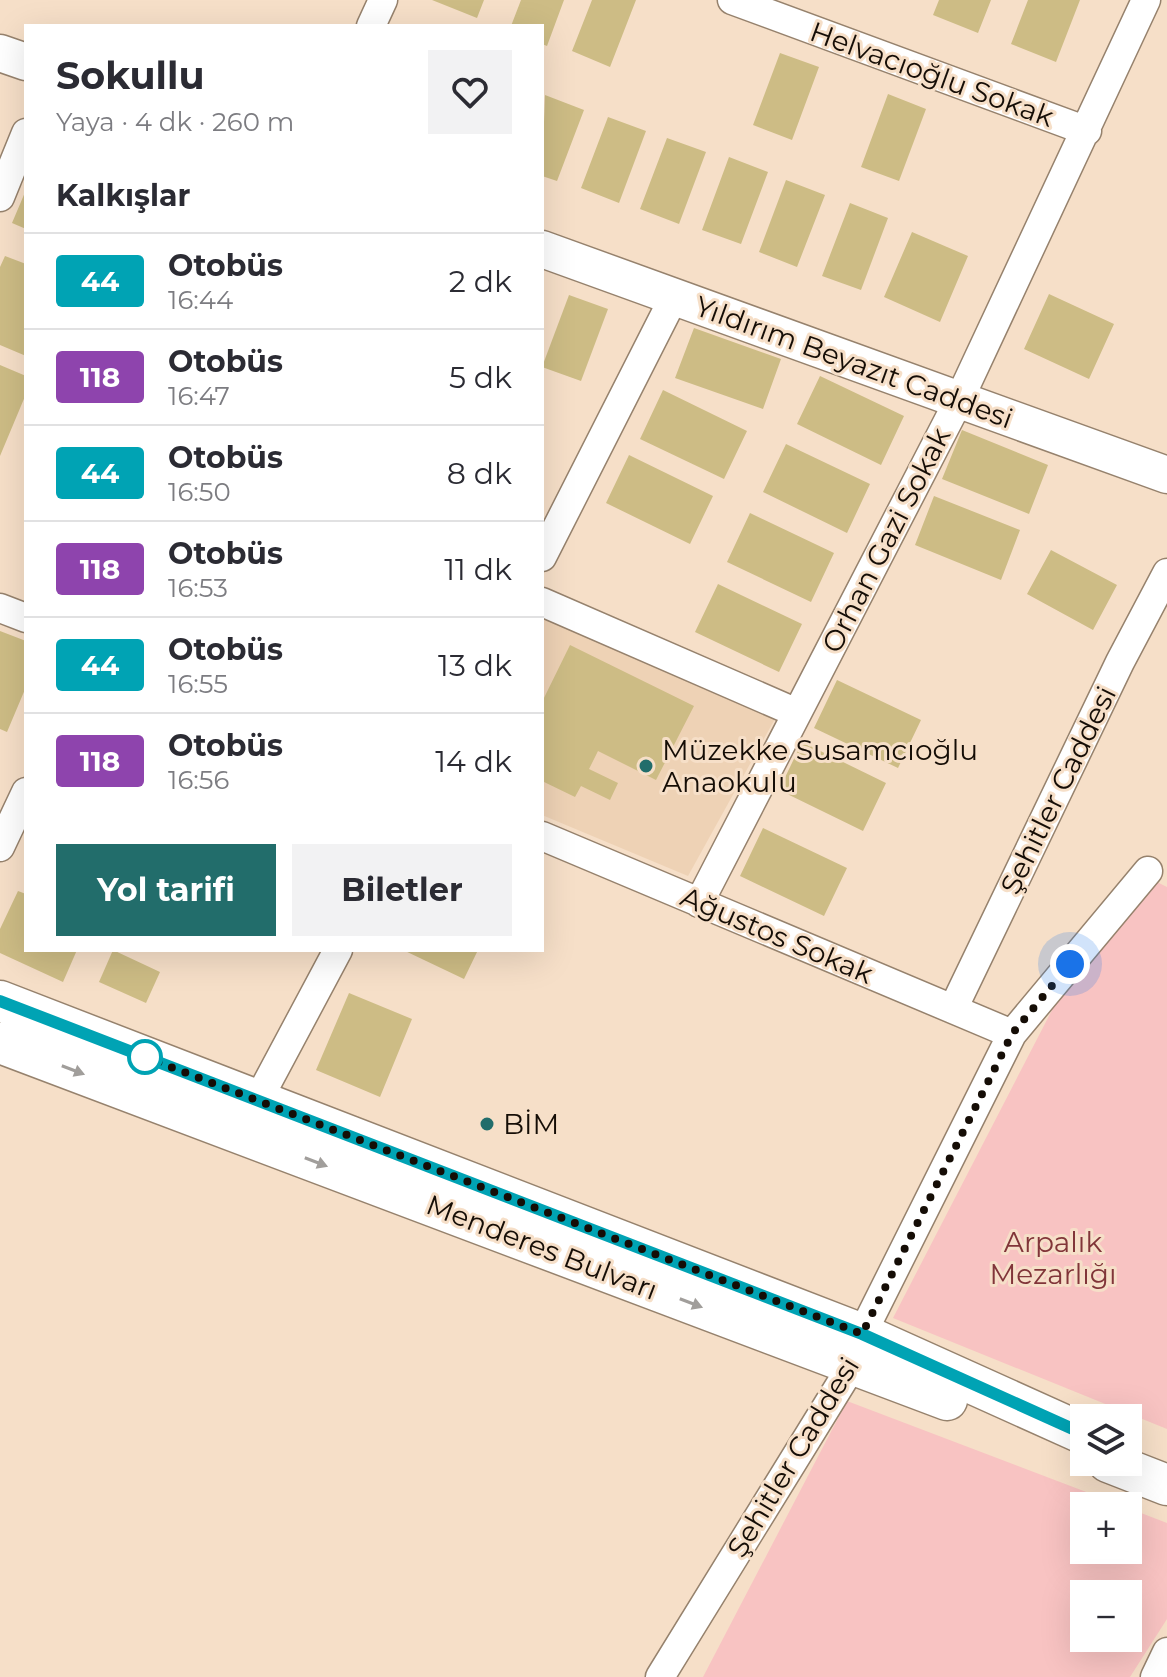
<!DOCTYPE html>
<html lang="tr">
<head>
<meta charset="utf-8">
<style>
	:root { --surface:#fff; --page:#f2f2f3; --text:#2b2b33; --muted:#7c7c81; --line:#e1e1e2; --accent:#226d6b }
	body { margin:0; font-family:Montserrat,sans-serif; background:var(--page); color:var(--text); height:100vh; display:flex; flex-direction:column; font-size:30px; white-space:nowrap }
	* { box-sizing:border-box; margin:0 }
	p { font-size:26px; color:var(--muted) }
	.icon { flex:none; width:44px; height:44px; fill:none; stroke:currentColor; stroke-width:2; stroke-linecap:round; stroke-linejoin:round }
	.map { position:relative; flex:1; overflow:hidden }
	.panel { position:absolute; left:24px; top:24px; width:520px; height:928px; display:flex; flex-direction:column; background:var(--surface); border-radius:0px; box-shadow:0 8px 32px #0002 }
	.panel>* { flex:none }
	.badge { padding:0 16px; border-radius:6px; font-size:28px; line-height:52px }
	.tools { position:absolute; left:1070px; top:1404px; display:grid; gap:16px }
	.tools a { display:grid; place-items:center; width:72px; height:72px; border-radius:0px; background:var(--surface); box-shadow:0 8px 32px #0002; font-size:40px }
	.you { position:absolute; width:40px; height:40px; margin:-20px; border:6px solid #fff; border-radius:50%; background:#1a73e8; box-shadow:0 0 0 12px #1a73e833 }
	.map>.badge { position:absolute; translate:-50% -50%; box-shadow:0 0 0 4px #fff }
	h2 { padding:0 32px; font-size:30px; line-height:72px }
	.round { display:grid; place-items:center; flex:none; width:84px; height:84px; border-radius:0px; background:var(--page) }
	.summary { display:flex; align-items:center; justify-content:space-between; height:136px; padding:0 32px }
	h1 { font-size:38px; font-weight:700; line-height:60px }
	.action { display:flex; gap:16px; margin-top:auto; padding:16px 32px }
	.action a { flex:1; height:92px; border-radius:0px; background:var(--accent); color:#fff; font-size:32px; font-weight:700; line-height:92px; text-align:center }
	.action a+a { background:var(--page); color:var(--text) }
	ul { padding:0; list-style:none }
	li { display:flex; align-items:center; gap:24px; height:96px; padding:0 32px; border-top:2px solid var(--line) }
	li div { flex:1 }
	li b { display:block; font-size:30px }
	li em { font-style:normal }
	li .badge { min-width:88px; font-weight:700; text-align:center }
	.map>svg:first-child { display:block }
</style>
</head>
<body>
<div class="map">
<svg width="1167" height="1677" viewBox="0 0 1167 1677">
	<rect width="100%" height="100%" fill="#f6dfc8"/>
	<path fill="#eed2b5" d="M542,613L776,717L688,876L542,815Z"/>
	<path fill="#f8c3c2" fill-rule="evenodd" d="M1153,880L1167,887V1429L893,1318L1098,921Z
		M847,1401L1123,1506H1084V1550H1128V1508L1167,1523V1619L1130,1677H703ZM1084,1594H1128V1638H1084Z"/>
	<path fill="#cdbc85" d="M432,0H484L477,18Z
		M521,0H564L547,46L542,44V26H511Z
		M592,0H636L610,67L572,51Z
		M939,0H991L978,33L933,15Z
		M1028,0H1080L1056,62L1011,44Z
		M780,53L819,67L792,140L753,125Z
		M888,94L926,109L899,181L861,167Z
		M545,95L584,110L557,181L542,176Z
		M608,117L646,131L619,203L581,188Z
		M667,138L706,152L679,224L640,209Z
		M729,157L768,172L741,244L702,230Z
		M786,180L825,195L797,267L759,252Z
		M26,190V229L12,223Z
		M850,203L888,218L861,290L822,276Z
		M912,232L968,256L940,322L884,297Z
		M5,256L26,264V356L0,345V267Z
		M1049,294L1114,324L1089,379L1024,349Z
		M569,295L608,309L581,381L542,367Z
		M694,328L781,359L763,409L675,378Z
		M0,365L26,376V394L0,456Z
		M820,376L904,416L881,465L797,424Z
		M663,390L747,431L724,479L640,439Z
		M962,430L1048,465L1029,514L942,479Z
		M786,444L870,484L847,533L763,492Z
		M629,455L713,496L690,544L606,503Z
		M934,496L1020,530L1001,580L915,545Z
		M750,513L834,553L811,602L727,562Z
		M1051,550L1117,585L1093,630L1027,594Z
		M718,584L802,624L779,672L695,632Z
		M0,631L26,641V687L7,732L0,729Z
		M570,645L694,706L656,780L598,751L589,769L618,783L610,800L581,786L575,797L542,781V702Z
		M837,680L921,720L898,768L814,728Z
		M802,742L886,783L863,831L779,790Z
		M763,828L847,868L824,916L740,876Z
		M18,891L26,894V950H77L63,982L0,953V929Z
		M113,950L160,972L146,1003L99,982Z
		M403,950H478L464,979Z
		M349,993L412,1019L380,1097L316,1070Z"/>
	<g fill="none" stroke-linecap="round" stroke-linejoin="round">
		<g stroke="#96826d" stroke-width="31">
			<path id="minor" d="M732,0L1087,131
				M371,26L383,0
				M0,197L26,133
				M542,557L674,297
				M542,602L797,713
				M0,608L26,618
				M542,836L1012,1034
				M0,847L26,792
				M699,903L959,400L1146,0
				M953,1009L1120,662L1167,573
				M258,1100L338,950
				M660,1677L853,1364L862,1334L1012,1034L1148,871
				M1155,1677L1167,1652"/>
		</g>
		<g stroke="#96826d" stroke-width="39">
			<path id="tertiary" d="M0,53L26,62
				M542,249L1167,475"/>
		</g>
		<g stroke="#96826d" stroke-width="43">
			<path id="secondary" d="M0,1001L862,1334L1084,1434
				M0,1043L947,1400
				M1108,1462L1167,1485"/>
		</g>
		<use href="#minor" stroke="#fff" stroke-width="28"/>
		<use href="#tertiary" stroke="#fff" stroke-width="36"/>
		<use href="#secondary" stroke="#fff" stroke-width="40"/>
	</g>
	<defs><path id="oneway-solid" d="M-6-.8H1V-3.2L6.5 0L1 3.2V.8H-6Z" transform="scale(2)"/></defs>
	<g fill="#a19e9b">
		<use href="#oneway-solid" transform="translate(73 1070) rotate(21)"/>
		<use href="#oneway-solid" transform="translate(316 1162) rotate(21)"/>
		<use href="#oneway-solid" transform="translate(691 1303) rotate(21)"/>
	</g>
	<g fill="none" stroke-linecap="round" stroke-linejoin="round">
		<g stroke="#fff" stroke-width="18">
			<path id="line" d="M0,1001L862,1334L1084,1434"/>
		</g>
		<use href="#line" stroke="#00a3b4" stroke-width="12"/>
		<path stroke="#150d06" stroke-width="8" stroke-dasharray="0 14.4" d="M145,1057L862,1334L1012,1034L1070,964"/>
	</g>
	<g fill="#226d6b" stroke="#f6dfc8" stroke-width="3">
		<circle cx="646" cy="766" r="8"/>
		<circle cx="487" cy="1124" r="8"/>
	</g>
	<circle fill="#fff" stroke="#00a3b4" stroke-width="4" cx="145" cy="1057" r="16"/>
	<g text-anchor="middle" stroke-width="6" stroke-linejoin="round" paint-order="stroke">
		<g font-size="28" fill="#150d06" stroke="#f6dfc8">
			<text transform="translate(932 74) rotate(20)" y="10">Helvacıoğlu Sokak</text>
			<text transform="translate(854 362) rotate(20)" y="10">Yıldırım Beyazıt Caddesi</text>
			<text transform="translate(886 540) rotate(-63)" y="10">Orhan Gazi Sokak</text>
			<text transform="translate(1058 790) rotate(-64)" y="10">Şehitler Caddesi</text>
			<text transform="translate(777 935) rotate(23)" y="10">Ağustos Sokak</text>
			<text transform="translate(542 1247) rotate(21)" y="10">Menderes Bulvarı</text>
			<text transform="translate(793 1457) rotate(-59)" y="10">Şehitler Caddesi</text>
		</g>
		<g font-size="28" fill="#150d06" stroke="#f6dfc8" text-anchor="start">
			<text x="662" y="760">Müzekke Susamcıoğlu<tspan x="662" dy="32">Anaokulu</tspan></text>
			<text x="503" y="1134">BİM</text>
		</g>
		<g font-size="28" fill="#813539" stroke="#f6dfc8">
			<text x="1053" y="1252">Arpalık<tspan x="1053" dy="32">Mezarlığı</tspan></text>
		</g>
	</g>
</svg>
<div class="tools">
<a><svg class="icon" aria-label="layers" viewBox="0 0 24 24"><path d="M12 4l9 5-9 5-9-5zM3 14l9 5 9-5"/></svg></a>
<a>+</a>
<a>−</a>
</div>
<div class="you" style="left:1070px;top:964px"></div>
<section class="panel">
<div class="summary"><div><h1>Sokullu</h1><p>Yaya · 4 dk · 260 m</p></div><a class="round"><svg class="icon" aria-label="heart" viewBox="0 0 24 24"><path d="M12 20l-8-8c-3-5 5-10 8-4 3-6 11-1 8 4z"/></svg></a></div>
<h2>Kalkışlar</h2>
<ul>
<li><span class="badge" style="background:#00a3b4;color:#fff">44</span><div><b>Otobüs</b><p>16:44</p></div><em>2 dk</em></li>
<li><span class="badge" style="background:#8e44ad;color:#fff">118</span><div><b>Otobüs</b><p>16:47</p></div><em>5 dk</em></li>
<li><span class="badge" style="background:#00a3b4;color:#fff">44</span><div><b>Otobüs</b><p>16:50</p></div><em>8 dk</em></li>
<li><span class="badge" style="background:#8e44ad;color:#fff">118</span><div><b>Otobüs</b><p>16:53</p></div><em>11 dk</em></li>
<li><span class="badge" style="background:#00a3b4;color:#fff">44</span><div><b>Otobüs</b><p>16:55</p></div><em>13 dk</em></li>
<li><span class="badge" style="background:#8e44ad;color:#fff">118</span><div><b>Otobüs</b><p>16:56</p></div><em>14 dk</em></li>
</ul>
<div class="action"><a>Yol tarifi</a><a>Biletler</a></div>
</section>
</div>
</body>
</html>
